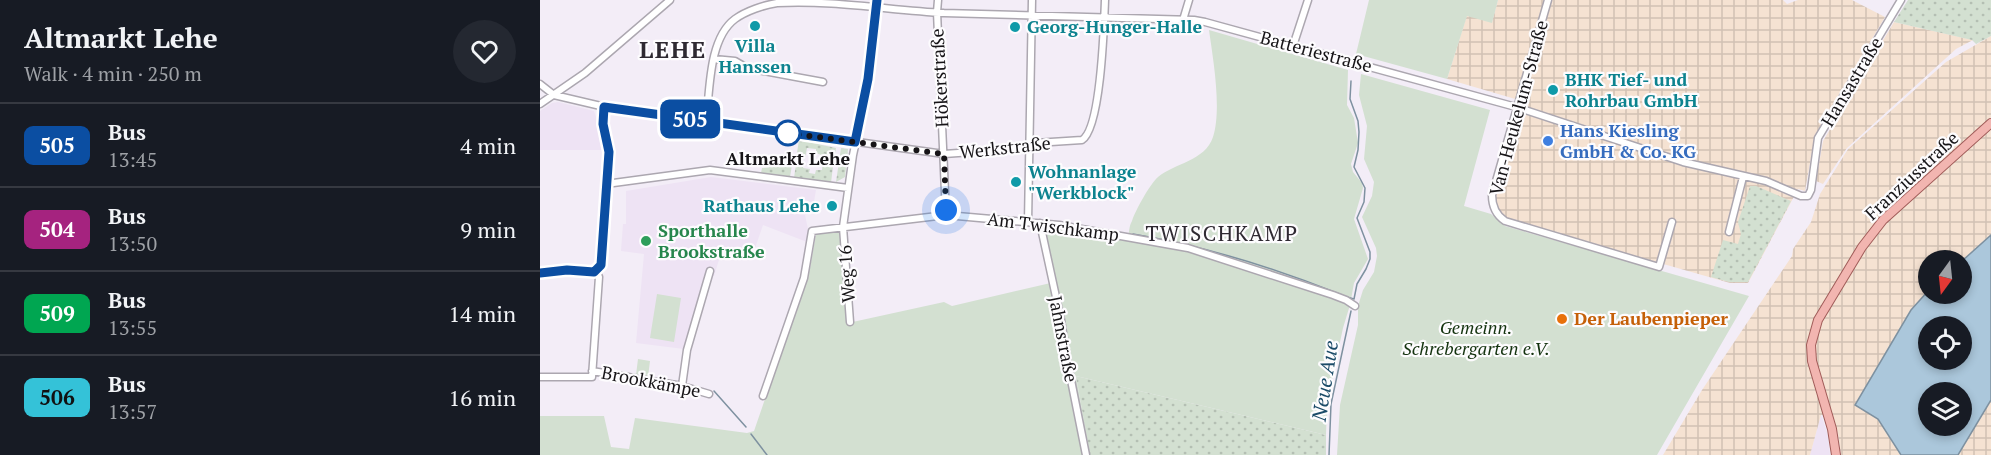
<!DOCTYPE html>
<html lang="en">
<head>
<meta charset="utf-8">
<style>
	:root { --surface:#171b24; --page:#242831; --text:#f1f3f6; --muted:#9ea1a6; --line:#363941 }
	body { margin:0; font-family:"PT Serif",serif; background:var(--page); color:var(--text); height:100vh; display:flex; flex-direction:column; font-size:22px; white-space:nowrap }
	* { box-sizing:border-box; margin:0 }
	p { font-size:20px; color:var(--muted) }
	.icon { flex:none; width:33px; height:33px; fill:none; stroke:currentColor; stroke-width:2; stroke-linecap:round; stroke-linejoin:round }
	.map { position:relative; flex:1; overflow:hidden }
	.panel { display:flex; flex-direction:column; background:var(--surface); width:540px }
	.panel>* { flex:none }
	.badge { padding:0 12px; border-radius:9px; font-size:21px; line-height:39px }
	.needle { width:39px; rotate:195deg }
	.controls { position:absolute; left:1378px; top:250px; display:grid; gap:12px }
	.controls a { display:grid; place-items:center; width:54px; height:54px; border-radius:50%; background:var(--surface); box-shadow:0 3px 9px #0003; font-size:30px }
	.you { position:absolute; width:30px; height:30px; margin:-15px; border:4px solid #fff; border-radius:50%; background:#1a73e8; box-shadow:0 0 0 9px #1a73e833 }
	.map>.badge { position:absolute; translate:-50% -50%; box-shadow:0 0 0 3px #fff }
	.round { display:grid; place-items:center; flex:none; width:63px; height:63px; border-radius:32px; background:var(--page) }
	.summary { display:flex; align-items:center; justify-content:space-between; height:102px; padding:0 24px }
	h1 { font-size:28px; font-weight:700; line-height:45px }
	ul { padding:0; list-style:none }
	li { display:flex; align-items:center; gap:18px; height:84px; padding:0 24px; border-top:2px solid var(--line) }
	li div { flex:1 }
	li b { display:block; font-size:22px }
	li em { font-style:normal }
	li .badge { min-width:66px; font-weight:700; text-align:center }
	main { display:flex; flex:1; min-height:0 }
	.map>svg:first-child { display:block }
</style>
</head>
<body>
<main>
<section class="panel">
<div class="summary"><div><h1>Altmarkt Lehe</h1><p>Walk · 4 min · 250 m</p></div><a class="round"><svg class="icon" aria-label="heart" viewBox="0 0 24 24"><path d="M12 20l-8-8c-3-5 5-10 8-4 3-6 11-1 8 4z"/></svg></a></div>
<ul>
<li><span class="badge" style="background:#0b4ea2;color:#fff">505</span><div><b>Bus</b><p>13:45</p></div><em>4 min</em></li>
<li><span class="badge" style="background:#a5237f;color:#fff">504</span><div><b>Bus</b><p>13:50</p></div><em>9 min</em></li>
<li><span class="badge" style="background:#00a651;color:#fff">509</span><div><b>Bus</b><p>13:55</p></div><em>14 min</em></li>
<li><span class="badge" style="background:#34c2d8;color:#111">506</span><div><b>Bus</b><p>13:57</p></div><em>16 min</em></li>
</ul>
</section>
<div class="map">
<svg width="1451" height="455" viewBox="0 0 1451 455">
	<defs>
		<pattern id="industrial-grid" width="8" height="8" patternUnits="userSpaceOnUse" patternTransform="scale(1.5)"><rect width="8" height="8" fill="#f5e2d2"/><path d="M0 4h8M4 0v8" fill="none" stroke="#d1c1b4"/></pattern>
		<pattern id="grass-dots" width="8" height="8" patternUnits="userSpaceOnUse" patternTransform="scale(1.5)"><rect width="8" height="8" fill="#d3e0d1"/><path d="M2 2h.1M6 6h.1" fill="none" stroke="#b4bfb3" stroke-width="1.8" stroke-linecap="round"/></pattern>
	</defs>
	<rect width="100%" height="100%" fill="#f3edf7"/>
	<path fill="#eee3f4" d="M18,102L54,111L63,139L64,150H0V111L12,103Z
		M171,177L276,190L272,213L265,215L269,234L267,242L223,225L211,260L182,250L174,276L166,274L144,349L96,343L104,254L81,251L83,224H86V191Z
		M1281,415L1288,435L1290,455H1270Z"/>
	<path fill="url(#industrial-grid)" d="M958,0H1243L1247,4L1258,0H1312L1345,17L1275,135L1265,191L1258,189L1208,283H1190L969,220L960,213L955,201V195L982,101L907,79L927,15L952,22Z
		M1354,22L1433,40L1416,49L1307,148L1283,184L1276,181L1283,141Z
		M1451,36V235L1422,261H1389V290L1382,297L1315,404L1338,419L1361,455H1301L1298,434L1291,415H1281L1270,455H1123L1162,390L1252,256L1253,249L1271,222L1280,194L1308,149L1406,62Z
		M1451,400V455H1418Z"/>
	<path fill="url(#grass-dots)" d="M1368,0H1451V36L1436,44L1432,40L1354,22Z
		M259,140L296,148L295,154L284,156L276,153V149L267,148L265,158L256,159Z
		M301,148L308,149L305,177L296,182Z
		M294,158L291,183L254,178L256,164L264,163L263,168L270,169L269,173L275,174L276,170H282L283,160Z
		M252,165L250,177L221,173L222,168Z
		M1210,186H1216L1251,201L1208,282H1189L1171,277L1183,240L1198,244L1201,234L1198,222Z
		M536,376L786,435V455H550Z"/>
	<path fill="#d3e0d1" d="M829,0H958L952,23L927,16L907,79L816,54Z
		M669,30L808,70L807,105L814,118L818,143L811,164L813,172L822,183L823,188L814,219L828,259L814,283L810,305L803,328L787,403L786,435L536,376L550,455H0V416H64L71,447L89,449L95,418L207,433L214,431L270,268L276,234L300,232L308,323L404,302L412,306L515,282L505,229L520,228L588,239C589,233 589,226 592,221C595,211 610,184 618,177C635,163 665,161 673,137C682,109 673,59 669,30Z
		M821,74L950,110L924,206L951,214L965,226L1209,296L1117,455H797L800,405L818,325V306L823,290L834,272L837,256L836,248L822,217L832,196L834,182L824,159L827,126L819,95Z
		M117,294L141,298L134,342L110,338Z
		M98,359L110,361L108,377L96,375Z"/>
	<path fill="#abc7db" stroke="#7e91a0" stroke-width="1.5" fill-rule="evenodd" d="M1451,235V400L1418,455H1361L1338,419L1315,405L1371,310L1389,290V294H1422V261ZM1389,327H1422V360H1389ZM1389,393H1422V426H1389Z"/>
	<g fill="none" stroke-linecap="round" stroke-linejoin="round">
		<path stroke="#7e91a0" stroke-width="1.5" d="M593,234C664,246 735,268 802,295
			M807,297L814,299L817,284L826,269L830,259V252L817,218L824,202L825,188L814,167L818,150L819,132L818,121L810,99L811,81
			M174,391L206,427
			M211,434L227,455
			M789,455L791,404L811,311"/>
		<g stroke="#aca7b0" stroke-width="9">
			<path id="minor" d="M398,0L397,12L406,215
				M1008,0L952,195C952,206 956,215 965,221L1119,267L1132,222
				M643,20L649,0
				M753,46L768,0
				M174,59L195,61L207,68L283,82
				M0,84L14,95L65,107L404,154L489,148L495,143L542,140C561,128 564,25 565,0
				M0,104L45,73L130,0
				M166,122C170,92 168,39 195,19C206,11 224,5 237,3C292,0 349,10 404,13C487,16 571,17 654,20L665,22L976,107L1143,162L1226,181L1261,196H1268L1271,190L1278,138L1361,0
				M66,184L170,170L308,188
				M488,222L492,0
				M500,223L521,320L528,365L546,455
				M1189,232L1203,177
				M0,273L27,270L51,273L58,270L61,265L69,152L63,124L65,107
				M310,322L303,227L313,155L325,99L337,0
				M52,371L142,386L169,394
				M0,377H52L59,277L56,271
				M142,386L147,350L170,271
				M223,396L264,278L272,231L406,215L519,225L648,248L793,295L806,300L815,306"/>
		</g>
		<g stroke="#a05c59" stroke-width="10">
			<path id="major" d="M1296,455L1292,429L1272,361L1271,345L1278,320L1322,247L1343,220L1451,123"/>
		</g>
		<use href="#minor" stroke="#fff" stroke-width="6"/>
		<use href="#major" stroke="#f2b5b0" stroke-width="8"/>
	</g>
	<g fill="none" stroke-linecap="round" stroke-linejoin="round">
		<g stroke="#fff" stroke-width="14">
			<path id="line" d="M0,273L27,270L54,272L61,265L69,152L63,124L64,107L315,142L328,79L337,0"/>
		</g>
		<use href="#line" stroke="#0b4ea2" stroke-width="9"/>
		<path stroke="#161417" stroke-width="6" stroke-dasharray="0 10.8" d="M248,133L404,154L406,210"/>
	</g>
	<g fill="#0f9aa8" stroke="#fdfcfe" stroke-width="2">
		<circle cx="215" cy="26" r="6"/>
		<circle cx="475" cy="27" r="6"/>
		<circle cx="1013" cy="90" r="6"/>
		<circle cx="476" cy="182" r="6"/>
		<circle cx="292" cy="206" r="6"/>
	</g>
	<circle fill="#fff" stroke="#0b4ea2" stroke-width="3" cx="248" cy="133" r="12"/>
	<circle fill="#3f7fe0" stroke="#fdfcfe" stroke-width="2" cx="1008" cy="141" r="6"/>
	<circle fill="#2e9e5b" stroke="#fdfcfe" stroke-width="2" cx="106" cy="241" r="6"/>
	<circle fill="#e8710a" stroke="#fdfcfe" stroke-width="2" cx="1022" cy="319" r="6"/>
	<g text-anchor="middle" stroke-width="4.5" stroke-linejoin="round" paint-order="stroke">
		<g font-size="18" font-weight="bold" fill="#0d838f" stroke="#fdfcfe" text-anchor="start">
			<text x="487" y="33">Georg-Hunger-Halle</text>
			<text x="215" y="52" text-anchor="middle">Villa<tspan x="215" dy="21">Hanssen</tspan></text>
			<text x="1025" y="86">BHK Tief- und<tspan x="1025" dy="21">Rohrbau GmbH</tspan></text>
			<text x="488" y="178">Wohnanlage<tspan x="488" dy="21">"Werkblock"</tspan></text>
			<text x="280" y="212" text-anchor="end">Rathaus Lehe</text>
		</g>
		<g font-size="18" fill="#161417" stroke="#fdfcfe">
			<text transform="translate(776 52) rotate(15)" y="6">Batteriestraße</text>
			<text transform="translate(400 78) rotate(-93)" y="6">Hökerstraße</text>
			<text transform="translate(1312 82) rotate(-59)" y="6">Hansastraße</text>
			<text transform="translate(979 108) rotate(-75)" y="6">Van-Heukelum-Straße</text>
			<text transform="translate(465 148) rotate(-6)" y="6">Werkstraße</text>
			<text transform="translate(1372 176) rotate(-43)" y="6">Franziusstraße</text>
			<text transform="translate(513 227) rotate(7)" y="6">Am Twischkamp</text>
			<text transform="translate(307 274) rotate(-94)" y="6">Weg 16</text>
			<text transform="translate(523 339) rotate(79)" y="6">Jahnstraße</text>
			<text transform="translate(111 382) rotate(11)" y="6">Brookkämpe</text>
		</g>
		<g font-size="18" font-weight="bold" fill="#366cbe" stroke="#fdfcfe" text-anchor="start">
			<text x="1020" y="137">Hans Kiesling<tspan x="1020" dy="21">GmbH &amp; Co. KG</tspan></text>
		</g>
		<g font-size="18" font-weight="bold" fill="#161417" stroke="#fdfcfe">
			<text x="248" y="165">Altmarkt Lehe</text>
		</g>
		<g font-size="18" font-weight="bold" fill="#27864d" stroke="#fdfcfe" text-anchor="start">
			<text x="118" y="237">Sporthalle<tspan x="118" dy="21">Brookstraße</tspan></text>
		</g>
		<g font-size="18" font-weight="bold" fill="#c56008" stroke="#fdfcfe" text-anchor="start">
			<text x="1034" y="325">Der Laubenpieper</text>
		</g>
		<g font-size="18" font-style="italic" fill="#14330f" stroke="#fdfcfe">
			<text x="936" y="334">Gemeinn.<tspan x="936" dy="21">Schrebergarten e.V.</tspan></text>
		</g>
		<g font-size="20" font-style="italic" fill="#1b4b68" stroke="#fdfcfe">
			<text transform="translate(785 381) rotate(-81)" y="7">Neue Aue</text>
		</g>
		<g font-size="21" letter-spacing="1.5" fill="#2e2931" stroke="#fdfcfe">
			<text x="682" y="241">TWISCHKAMP</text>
		</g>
		<g font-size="24" font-weight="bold" letter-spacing="1.5" fill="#2e2931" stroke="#fdfcfe">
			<text x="133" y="58">LEHE</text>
		</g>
	</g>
</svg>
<div class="controls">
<a><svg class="needle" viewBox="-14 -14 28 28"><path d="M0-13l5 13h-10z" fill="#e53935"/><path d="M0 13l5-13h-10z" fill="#9ea1a6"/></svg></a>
<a><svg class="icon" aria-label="locate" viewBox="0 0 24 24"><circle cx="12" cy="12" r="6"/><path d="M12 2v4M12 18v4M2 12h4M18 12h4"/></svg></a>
<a><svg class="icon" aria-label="layers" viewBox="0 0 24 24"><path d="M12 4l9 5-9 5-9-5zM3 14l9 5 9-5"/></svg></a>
</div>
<div class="you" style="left:406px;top:210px"></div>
<b class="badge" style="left:150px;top:119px;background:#0b4ea2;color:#fff">505</b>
</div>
</main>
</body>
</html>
